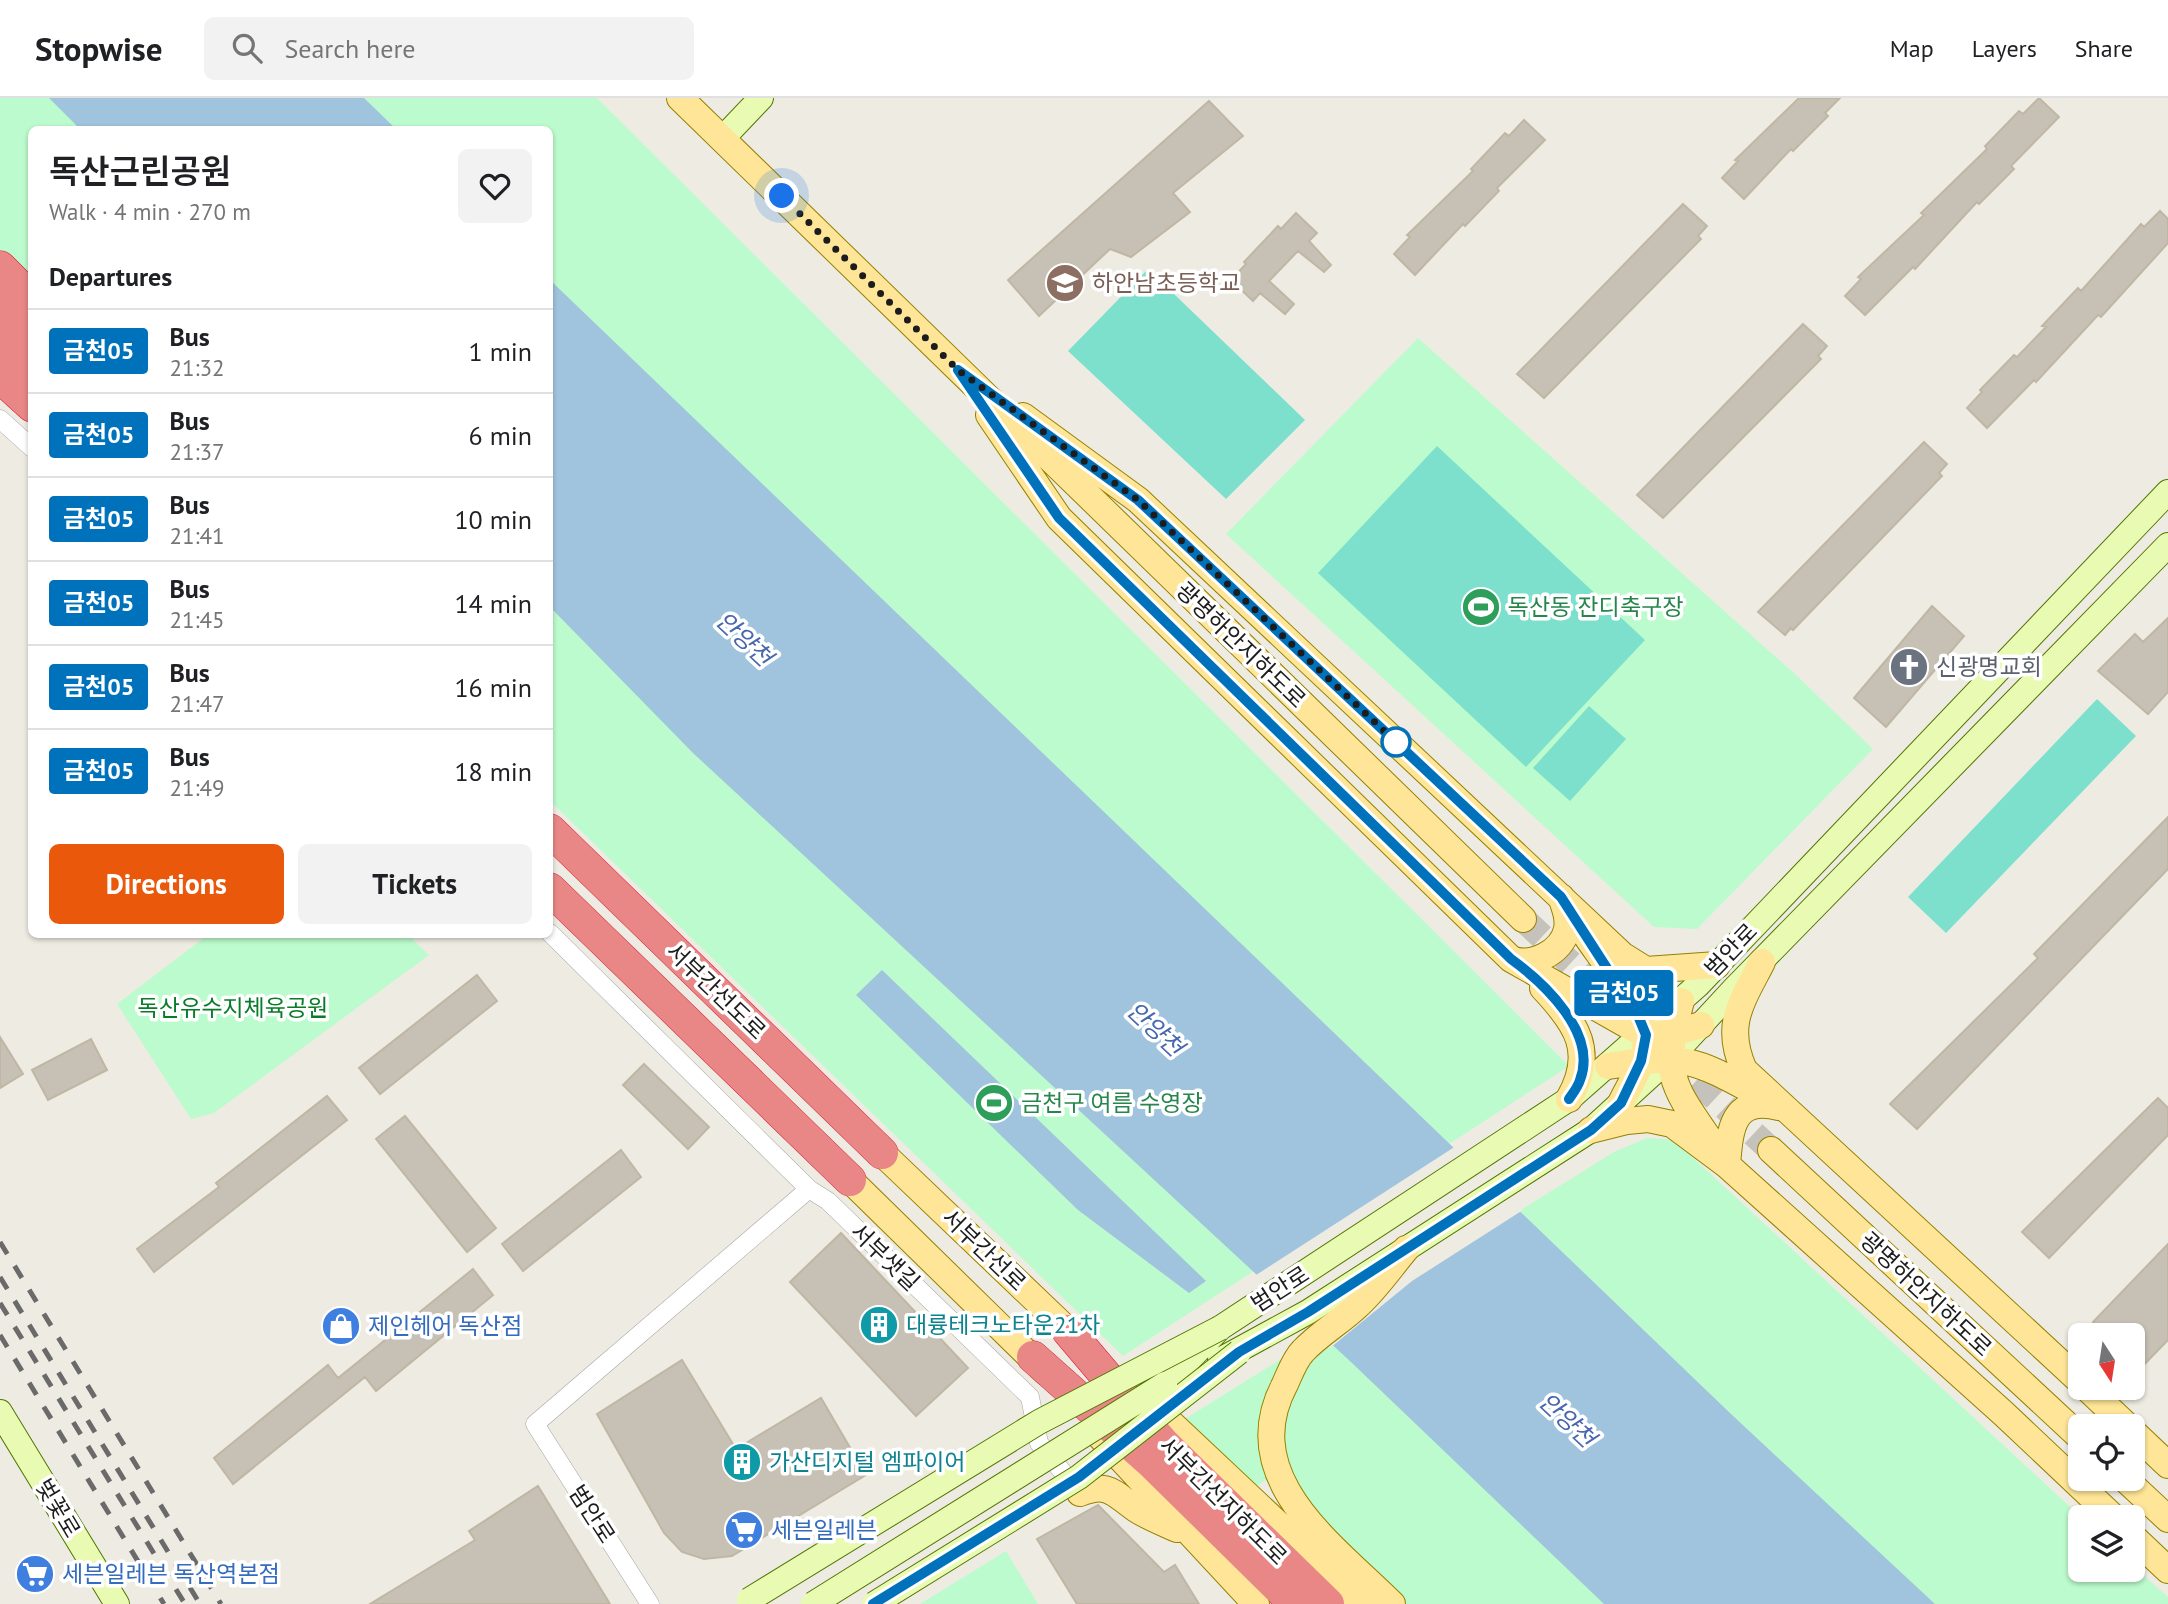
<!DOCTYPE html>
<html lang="en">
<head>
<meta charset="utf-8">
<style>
	:root { --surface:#fff; --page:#f2f2f2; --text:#202124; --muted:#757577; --line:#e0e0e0; --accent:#ea580c }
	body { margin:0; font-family:"PT Sans","Noto Sans KR",sans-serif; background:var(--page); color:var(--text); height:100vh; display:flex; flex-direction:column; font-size:26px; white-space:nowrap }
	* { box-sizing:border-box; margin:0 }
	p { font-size:23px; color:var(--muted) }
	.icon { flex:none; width:38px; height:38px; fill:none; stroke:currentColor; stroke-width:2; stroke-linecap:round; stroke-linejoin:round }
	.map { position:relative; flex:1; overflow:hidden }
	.sheet { position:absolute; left:28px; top:28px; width:525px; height:812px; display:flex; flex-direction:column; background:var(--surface); border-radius:10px; box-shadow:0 2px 5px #0004 }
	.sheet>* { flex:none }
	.badge { padding:0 14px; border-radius:5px; font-size:24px; line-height:46px }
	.needle { width:46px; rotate:168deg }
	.buttons { position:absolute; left:2068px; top:1225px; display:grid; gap:14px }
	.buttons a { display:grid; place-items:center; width:77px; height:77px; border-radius:10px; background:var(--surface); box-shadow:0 2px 5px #0004; font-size:35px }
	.you { position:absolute; width:35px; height:35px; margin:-18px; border:5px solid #fff; border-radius:50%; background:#1a73e8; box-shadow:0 0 0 10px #1a73e833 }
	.map>.badge { position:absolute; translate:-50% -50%; box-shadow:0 0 0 4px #fff }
	h2 { padding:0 21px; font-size:26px; line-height:63px }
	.round { display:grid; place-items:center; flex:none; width:74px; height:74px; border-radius:10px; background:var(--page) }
	.headline { display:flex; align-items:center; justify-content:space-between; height:119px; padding:0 21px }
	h1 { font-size:33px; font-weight:600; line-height:52px }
	.action { display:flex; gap:14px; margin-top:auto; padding:14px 21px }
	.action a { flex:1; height:80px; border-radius:10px; background:var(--accent); color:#fff; font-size:28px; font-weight:600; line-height:80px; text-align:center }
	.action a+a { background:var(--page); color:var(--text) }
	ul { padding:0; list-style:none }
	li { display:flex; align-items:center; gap:21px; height:84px; padding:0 21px; border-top:2px solid var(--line) }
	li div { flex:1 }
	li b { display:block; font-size:26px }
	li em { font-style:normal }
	li .badge { min-width:77px; font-weight:700; text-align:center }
	header { display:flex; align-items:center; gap:42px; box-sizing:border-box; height:98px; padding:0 35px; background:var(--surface); border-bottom:2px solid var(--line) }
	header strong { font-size:33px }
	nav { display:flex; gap:38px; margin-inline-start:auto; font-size:24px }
	.search { width:490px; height:63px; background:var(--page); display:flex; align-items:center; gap:18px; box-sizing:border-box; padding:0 24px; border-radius:10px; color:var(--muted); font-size:26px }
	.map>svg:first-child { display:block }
</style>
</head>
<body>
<header>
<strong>Stopwise</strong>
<div class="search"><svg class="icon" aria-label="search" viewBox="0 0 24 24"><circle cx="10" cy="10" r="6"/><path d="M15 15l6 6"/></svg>Search here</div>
<nav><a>Map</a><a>Layers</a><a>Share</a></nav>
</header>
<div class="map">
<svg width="2168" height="1506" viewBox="0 0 2168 1506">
	<rect width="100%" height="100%" fill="#eeece2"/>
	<path fill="#bcfbcd" d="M0,0H597L1569,968L1123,1258L550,703V32H32L31,189L0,156Z
		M1418,240L1795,576L1873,651L1697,831L1654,829L1226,436Z
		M209,836L408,837L429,857L214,1015L191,1021L117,906Z
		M1647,1040L1674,1042L2081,1419V1472H2133V1468L2168,1499V1506H1400L1305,1415L1265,1382L1254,1391L1180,1324L1614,1054Z
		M1006,1453L1038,1506H920Z"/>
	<path fill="#7de0cd" d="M1148,171L1305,322L1226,401L1068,253Z
		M1437,348L1645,542L1526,669L1318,475Z
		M2097,601L2136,638L1946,835L1908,799Z
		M1589,608L1626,641L1570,703L1533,670Z"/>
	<path fill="#a0c4dd" d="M49,0H364L396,31H80Z
		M550,182L1731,1316L1935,1506H1604L1352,1265L693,655L550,509Z
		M882,872L1206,1183L1189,1195L1078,1112L856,897Z"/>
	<path fill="#eeece2" d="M1456,1048L1523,1112L1412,1183L1330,1250L1253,1179Z"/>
	<path fill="#c6c0b5" stroke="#c0b6a4" stroke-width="2" d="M1799,0H1840L1825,15L1828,18L1793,53L1791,51L1744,101L1722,80L1738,63L1735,62Z
		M2039,0L2059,19L2011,68L2014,71L1979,106L1977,104L1915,171L1913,169L1865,217L1845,198L1861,181L1858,179L1924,117L1921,115L1987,51L1985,48L2019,13L2023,16Z
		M1209,3L1243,38L1173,95L1190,114L1131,159L1110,151L1039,218L1008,182Z
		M1524,22L1545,42L1497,90L1499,93L1465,128L1463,126L1415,177L1394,156L1410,139L1407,137L1473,73L1471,71L1505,35L1509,38Z
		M1683,106L1707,128L1698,138L1701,141L1544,300L1517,276Z
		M2160,113L2168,121V145L2101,219L2098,217L2036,284L2034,282L1987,330L1967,310L1982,294L1980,292L2014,257L2017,259L2046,229L2042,228L2078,190L2081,193L2141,126L2144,129Z
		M1296,115L1317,135L1309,143L1331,167L1324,174L1298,153L1269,183L1294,206L1285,216L1260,195L1253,203L1231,182L1246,166L1244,164L1278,128L1281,131Z
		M1803,226L1827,248L1818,258L1821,261L1663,420L1637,397Z
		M1924,344L1947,366L1939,375L1942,378L1793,532L1791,530L1785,537L1758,514Z
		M1932,508L1964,538L1886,629L1854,600Z
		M2168,520V594L2148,616L2098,573L2135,536L2143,544Z
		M2168,719V771L1917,1031L1890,1006L2038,860L2034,856Z
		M477,877L497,903L380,996L359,970Z
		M0,939L23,976L0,990Z
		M91,941L107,972L48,1002L32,972Z
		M644,966L709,1029L688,1051L623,987Z
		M327,998L347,1022L154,1174L137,1151L219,1089L216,1085Z
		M2158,1000L2168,1010V1037L2049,1160L2022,1134Z
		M405,1018L496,1130L467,1154L376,1041Z
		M621,1052L641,1079L523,1173L502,1146Z
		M841,1135L968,1270L916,1318L790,1184Z
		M2168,1146V1242L2133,1278V1237H2107L2093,1224Z
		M473,1171L493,1197L376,1293L365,1279L233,1386L214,1360L328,1267L338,1280Z
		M682,1262L736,1351L821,1300L866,1377L732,1458L704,1461L682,1454L664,1435L597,1316Z
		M538,1388L610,1506H370L475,1442L469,1433Z
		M1098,1407L1164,1474L1175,1467L1199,1506H1077L1037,1441Z"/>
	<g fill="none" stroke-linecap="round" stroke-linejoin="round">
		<path stroke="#c4c2ba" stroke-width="26" stroke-dasharray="26 13" stroke-linecap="butt" d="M1523,821L1635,925
			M1668,956L1771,1052"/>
		<g stroke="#a3a3a3" stroke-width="19">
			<path id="street" d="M0,321L32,350
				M550,835L809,1091L828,1103L1030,1299L1039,1345L1078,1393
				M650,1506L535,1326L809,1091"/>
		</g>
		<g stroke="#527502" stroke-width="26">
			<path id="secondary" d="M723,40L761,0
				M1220,1262L1308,1214L1591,1032L1673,957L1734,891L2168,447
				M1165,1286L1220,1230L1569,1001L1698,887L2168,394
				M0,1314L117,1506"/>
		</g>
		<g stroke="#958000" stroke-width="28">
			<path id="primary" d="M680,0L1523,821
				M989,317L1059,420L1511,861L1645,937L1674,935L1701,927
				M1023,318L1138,402L1622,857L1646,872L1717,867
				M1585,836C1602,862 1650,920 1645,950C1642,969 1629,988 1621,1005
				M1511,861C1531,869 1562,855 1567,831C1569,820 1565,810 1561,799
				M1762,864C1741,905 1724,927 1744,972L2081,1284
				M1543,890C1577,926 1596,954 1569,1001
				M1681,903C1661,978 1672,987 1714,1048
				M1608,968C1683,956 1693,960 1758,996
				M1591,1032L1627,1023L1648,1021L1672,1026L1727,1067L2004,1316L2113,1419
				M1771,1052L2081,1340
				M882,1055L1083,1247
				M1727,1067C1730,1031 1732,998 1779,1009
				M850,1082L1046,1274
				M2087,1290L2127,1328
				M1144,1300L1363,1506
				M2133,1334L2168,1367
				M1098,1336L1256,1506
				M2125,1381L2168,1421
				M1080,1395C1109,1384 1113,1395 1136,1411C1148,1419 1164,1425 1177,1431
				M2133,1439L2168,1472
				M1392,1506C1333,1447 1235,1380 1285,1286C1290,1275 1295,1261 1303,1253C1319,1236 1340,1224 1357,1208C1375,1192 1390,1170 1406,1151"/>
		</g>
		<g stroke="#dc1f3c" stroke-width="33">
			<path id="highway" d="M0,169L32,201
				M0,207L32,238
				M0,244L32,274
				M0,279L32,308
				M550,732L882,1055
				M550,791L850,1082
				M1068,1233L1164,1346L1328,1506
				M1033,1259L1152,1365L1295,1506"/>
		</g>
		<use href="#street" stroke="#fff" stroke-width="18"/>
		<use href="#secondary" stroke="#e9fbb3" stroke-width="24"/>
		<use href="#primary" stroke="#fee597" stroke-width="26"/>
		<use href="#highway" stroke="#e88786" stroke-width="32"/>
		<path stroke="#6a6a6a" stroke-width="5" stroke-dasharray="14 14" stroke-linecap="butt" d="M0,1144L221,1506
			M0,1179L200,1506
			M0,1205L185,1506
			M0,1237L164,1506"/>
		<g stroke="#527502" stroke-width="26" stroke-linecap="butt">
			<path id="secondary-bridge" d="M749,1502L1039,1324L1220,1230
				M813,1506L1165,1286
				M874,1506L1079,1379L1239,1254"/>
		</g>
		<use href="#secondary-bridge" stroke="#e9fbb3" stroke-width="24"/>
	</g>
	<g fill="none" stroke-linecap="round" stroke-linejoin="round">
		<g stroke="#fff" stroke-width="16">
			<path id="line" d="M873,1506L1079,1379L1239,1254L1308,1214L1591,1032L1621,1005L1641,963L1646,937L1639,920L1561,799L1138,402L958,272L1059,420L1511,861C1544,885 1598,935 1580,982C1578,989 1573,995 1569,1001"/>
		</g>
		<use href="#line" stroke="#0072bc" stroke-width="10"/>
		<path stroke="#1c1c1c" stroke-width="7" stroke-dasharray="0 12.6" d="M782,98L958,272L1138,402L1396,644"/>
	</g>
	<defs>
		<g id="school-disc" transform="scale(2.0125)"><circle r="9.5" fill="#8d6e63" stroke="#fff"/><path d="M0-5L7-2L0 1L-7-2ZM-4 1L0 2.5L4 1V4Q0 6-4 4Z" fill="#fff"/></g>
		<g id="stadium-disc" transform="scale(2.0125)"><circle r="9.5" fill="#2e9e5b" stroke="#fff"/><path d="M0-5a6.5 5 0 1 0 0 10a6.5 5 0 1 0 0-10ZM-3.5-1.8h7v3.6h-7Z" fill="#fff"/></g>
		<g id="church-disc" transform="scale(2.0125)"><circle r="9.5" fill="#6b7280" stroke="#fff"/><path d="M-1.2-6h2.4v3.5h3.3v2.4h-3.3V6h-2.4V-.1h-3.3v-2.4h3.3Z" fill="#fff"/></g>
		<g id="building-disc" transform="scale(2.0125)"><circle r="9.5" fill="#0f9aa8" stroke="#fff"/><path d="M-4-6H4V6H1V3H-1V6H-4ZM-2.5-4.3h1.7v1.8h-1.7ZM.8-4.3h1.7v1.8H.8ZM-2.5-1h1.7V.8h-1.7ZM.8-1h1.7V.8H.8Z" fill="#fff"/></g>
		<g id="shop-disc" transform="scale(2.0125)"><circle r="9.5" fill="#3f7fe0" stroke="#fff"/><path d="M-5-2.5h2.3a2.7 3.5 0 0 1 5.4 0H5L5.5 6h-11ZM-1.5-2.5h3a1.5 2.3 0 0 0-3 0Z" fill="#fff"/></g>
		<g id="supermarket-disc" transform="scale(2.0125)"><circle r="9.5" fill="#3f7fe0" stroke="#fff"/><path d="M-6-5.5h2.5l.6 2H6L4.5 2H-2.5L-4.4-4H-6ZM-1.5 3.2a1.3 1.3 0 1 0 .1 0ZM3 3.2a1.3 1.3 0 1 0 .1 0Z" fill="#fff"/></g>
	</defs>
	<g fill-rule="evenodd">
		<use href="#school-disc" x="1065" y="185"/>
		<use href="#stadium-disc" x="1481" y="509"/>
		<use href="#church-disc" x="1909" y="569"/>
		<use href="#stadium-disc" x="994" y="1005"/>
		<use href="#building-disc" x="879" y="1227"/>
		<use href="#shop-disc" x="341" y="1228"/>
		<use href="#building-disc" x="742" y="1364"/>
		<use href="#supermarket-disc" x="744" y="1432"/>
		<use href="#supermarket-disc" x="35" y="1476"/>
	</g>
	<circle fill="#fff" stroke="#0072bc" stroke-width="3.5" cx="1396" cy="644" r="14"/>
	<g text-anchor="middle" stroke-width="7" stroke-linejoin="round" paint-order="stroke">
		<g font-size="23" fill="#785e54" stroke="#fff" text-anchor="start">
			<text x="1092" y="193">하안남초등학교</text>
		</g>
		<g font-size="23" fill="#27864d" stroke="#fff" text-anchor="start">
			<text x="1508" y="517">독산동 잔디축구장</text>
			<text x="1021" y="1013">금천구 여름 수영장</text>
		</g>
		<g font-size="23" fill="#1c1c1c" stroke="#fff">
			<text transform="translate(1241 547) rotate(44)" y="8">광명하안지하도로</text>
			<text transform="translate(1731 852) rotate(-46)" y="8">범안로</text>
			<text transform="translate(716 893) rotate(44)" y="8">서부간선도로</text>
			<text transform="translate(984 1152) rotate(44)" y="8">서부간선로</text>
			<text transform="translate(885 1159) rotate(44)" y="8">서부샛길</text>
			<text transform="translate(1280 1191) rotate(-33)" y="8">범안로</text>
			<text transform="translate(1926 1196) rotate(43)" y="8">광명하안지하도로</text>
			<text transform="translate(1223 1403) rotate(45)" y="8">서부간선지하도로</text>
			<text transform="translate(58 1410) rotate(59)" y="8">벚꽃로</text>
			<text transform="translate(592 1416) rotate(57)" y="8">범안로</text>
		</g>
		<g font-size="23" fill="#5b616d" stroke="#fff" text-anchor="start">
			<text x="1936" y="577">신광명교회</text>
		</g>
		<g font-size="23" fill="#087c28" stroke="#fff">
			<text x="233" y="918">독산유수지체육공원</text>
		</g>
		<g font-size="23" fill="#0d838f" stroke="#fff" text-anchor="start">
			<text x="906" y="1235">대륭테크노타운21차</text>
			<text x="769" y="1372">가산디지털 엠파이어</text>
		</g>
		<g font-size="23" fill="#366cbe" stroke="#fff" text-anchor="start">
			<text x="368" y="1236">제인헤어 독산점</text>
			<text x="771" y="1440">세븐일레븐</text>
			<text x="62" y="1484">세븐일레븐 독산역본점</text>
		</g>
		<g font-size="24" font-style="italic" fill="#4767ae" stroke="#fff">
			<text transform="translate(744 541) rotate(43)" y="8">안양천</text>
			<text transform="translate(1155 931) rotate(43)" y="8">안양천</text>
			<text transform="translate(1567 1322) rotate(43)" y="8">안양천</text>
		</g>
	</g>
</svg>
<div class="buttons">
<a><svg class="needle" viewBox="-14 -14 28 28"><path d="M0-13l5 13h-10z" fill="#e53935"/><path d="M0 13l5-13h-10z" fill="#757577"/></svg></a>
<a><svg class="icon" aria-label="locate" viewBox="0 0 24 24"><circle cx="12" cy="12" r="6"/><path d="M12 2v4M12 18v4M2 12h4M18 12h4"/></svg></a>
<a><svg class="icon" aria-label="layers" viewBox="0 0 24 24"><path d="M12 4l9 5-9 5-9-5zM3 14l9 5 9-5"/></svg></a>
</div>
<div class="you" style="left:782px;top:98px"></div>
<b class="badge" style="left:1624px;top:895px;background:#0072bc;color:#fff">금천05</b>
<section class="sheet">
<div class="headline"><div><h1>독산근린공원</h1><p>Walk · 4 min · 270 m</p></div><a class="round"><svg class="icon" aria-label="heart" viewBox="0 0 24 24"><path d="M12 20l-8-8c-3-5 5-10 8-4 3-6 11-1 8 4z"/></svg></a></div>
<h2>Departures</h2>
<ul>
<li><span class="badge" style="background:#0072bc;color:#fff">금천05</span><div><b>Bus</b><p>21:32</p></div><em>1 min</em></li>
<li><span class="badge" style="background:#0072bc;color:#fff">금천05</span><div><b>Bus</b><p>21:37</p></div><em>6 min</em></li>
<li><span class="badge" style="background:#0072bc;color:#fff">금천05</span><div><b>Bus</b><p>21:41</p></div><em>10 min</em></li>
<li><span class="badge" style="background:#0072bc;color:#fff">금천05</span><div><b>Bus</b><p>21:45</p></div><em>14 min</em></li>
<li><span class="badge" style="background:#0072bc;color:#fff">금천05</span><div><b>Bus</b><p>21:47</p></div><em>16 min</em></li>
<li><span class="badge" style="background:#0072bc;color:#fff">금천05</span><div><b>Bus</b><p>21:49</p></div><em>18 min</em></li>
</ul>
<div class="action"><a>Directions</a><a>Tickets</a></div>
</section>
</div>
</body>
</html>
